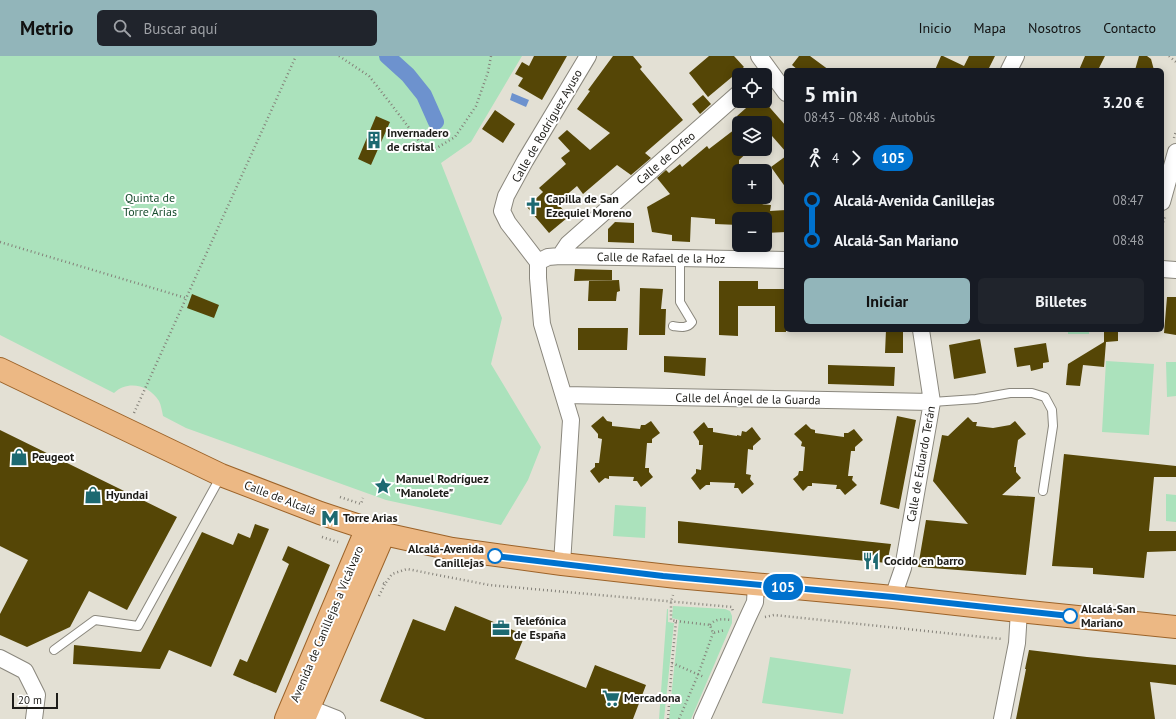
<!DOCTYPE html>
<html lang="es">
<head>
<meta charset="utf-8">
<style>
	:root { --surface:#171b24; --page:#20242c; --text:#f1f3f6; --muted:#9ea1a6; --accent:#92b5ba }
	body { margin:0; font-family:"PT Sans",sans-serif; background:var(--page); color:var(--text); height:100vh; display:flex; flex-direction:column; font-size:15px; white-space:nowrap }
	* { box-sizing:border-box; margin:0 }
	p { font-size:13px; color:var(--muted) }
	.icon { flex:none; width:22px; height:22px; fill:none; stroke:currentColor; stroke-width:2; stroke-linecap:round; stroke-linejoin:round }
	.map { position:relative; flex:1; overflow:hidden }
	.details { position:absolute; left:784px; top:12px; width:380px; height:264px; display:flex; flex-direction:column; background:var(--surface); border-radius:6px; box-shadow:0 2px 10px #0003 }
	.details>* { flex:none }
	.badge { padding:0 8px; border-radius:13px; font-size:14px; line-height:26px }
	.tools { position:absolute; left:732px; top:12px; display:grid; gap:8px }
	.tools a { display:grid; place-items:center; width:40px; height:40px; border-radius:6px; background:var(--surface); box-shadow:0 2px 10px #0003; font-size:20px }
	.scale { position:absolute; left:12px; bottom:10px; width:46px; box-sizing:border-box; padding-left:4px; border:2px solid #1e1d19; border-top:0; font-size:11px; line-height:14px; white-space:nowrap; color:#1e1d19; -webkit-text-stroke:3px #fff; paint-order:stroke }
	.map>.badge { position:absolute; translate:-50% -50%; box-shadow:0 0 0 2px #fff }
	.legs { display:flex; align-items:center; gap:6px; height:44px; padding:0 20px; font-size:13px }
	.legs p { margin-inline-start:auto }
	.summary { display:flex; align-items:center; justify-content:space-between; height:68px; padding:0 20px }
	h1 { font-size:22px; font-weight:700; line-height:30px }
	.action { display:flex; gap:8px; margin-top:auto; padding:8px 20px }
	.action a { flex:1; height:46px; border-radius:6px; background:var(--accent); color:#111; font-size:16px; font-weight:700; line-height:46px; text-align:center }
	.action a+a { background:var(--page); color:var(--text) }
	ul { padding:0 20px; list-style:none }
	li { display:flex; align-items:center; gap:14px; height:40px; font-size:15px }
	li i { display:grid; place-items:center; width:6px; height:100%; margin:0 5px; background:currentColor }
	li i::after { content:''; width:10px; height:10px; margin:-5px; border:3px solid; border-radius:50%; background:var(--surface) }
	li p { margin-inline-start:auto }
	li:first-child i { background:linear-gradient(#0000 50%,currentColor 0) }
	li:last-child i { background:linear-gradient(currentColor 50%,#0000 0) }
	header { display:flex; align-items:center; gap:24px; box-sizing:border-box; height:56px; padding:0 20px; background:var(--accent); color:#111 }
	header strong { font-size:19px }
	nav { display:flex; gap:22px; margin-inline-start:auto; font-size:14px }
	.search { width:280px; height:36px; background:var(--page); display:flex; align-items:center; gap:10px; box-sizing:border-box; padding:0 14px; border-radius:6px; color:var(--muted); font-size:15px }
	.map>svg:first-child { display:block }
</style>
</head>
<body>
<header>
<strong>Metrio</strong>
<div class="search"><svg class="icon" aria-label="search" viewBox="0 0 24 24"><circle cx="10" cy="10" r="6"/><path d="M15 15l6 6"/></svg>Buscar aquí</div>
<nav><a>Inicio</a><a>Mapa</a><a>Nosotros</a><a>Contacto</a></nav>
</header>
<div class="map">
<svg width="1176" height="663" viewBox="0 0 1176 663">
	<rect width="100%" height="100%" fill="#e3e0d4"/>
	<path fill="#abe2bc" d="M0,0H522L471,86L441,107L502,262L491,308L541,391L528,424L501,469L386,444L186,372L163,360C162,355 161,349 159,345C149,329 128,324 114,337L0,279Z
		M1068,274H1089V278H1068Z
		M1106,305L1154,308L1149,379L1102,376Z
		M1166,306H1176V340L1167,341Z
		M1166,438L1176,439V466L1166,465Z
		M615,449L646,451L645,482L613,480Z
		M673,550L725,553L730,555L732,560V567L691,663H669L679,564L672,562Z
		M667,553H668V566L674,567L664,663H659Z
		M770,601L851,613L843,658L762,647Z"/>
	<path fill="#6d92ce" d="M512,37L529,44L526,51L510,44Z"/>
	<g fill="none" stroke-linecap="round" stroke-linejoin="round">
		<path stroke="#6d92ce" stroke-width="16" d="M387,0L408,19L424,39L436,66"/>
	</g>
	<path fill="#554606" d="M534,0H567L542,44L518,30L523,22L515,18L522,6L529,10Z
		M613,0H633L642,11L640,13L683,64L645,97L651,102L631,119L617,109L583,138L577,130L557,147L565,156L563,158L567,162L549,177L527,151L543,136L539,132L566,108L561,102L570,95L558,82L567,74L590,94L610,77L577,53L590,35L588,34Z
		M709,0H734L744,11L708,41L689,17Z
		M799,0H810L829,14H798L792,9Z
		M941,0H943L964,10L969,0H995L988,14H935Z
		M1085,0H1105L1098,14H1079Z
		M1139,0H1147L1151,3L1154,14H1135Z
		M703,39L711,48L700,58L692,48Z
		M754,45H764L786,70V96L765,72V67H743L737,60Z
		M495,54L515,68L503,87L482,73Z
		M376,60L390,66L371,109L358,103Z
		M739,70V93H751L739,104V141H759L750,147L771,149L770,155L786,154V176L765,177V163H739V169L715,168V163L691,161L690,186L672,185V179L652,176L647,151L670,138L657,122L666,114L669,117L680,108L682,111L707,90L709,93Z
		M786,100V132L771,111Z
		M615,166L634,167V187L608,186V173Z
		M575,213L612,214V224L574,225Z
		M619,224L620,235L617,236L616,245H588L589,225Z
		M719,225H758V233H786V276H775V250H738V280L719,279Z
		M640,232L663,233L661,253H666L665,279H639Z
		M192,238L219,249L214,262L187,252Z
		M1167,241H1176V279L1164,277Z
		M578,272H628L627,294H578Z
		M886,274H903V297H885Z
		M1104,274H1118V285L1106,286L1104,311L1083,309L1080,330L1066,329L1068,308L1104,286Z
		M980,283L986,317L954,323L949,289Z
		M1046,287L1049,306L1043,307V312L1031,315L1030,309L1017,311L1014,292Z
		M664,300L706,302L705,320L664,316Z
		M828,309L895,311L894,330L828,328Z
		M603,360L607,365L612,366V370L640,373L641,369H645L651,365L660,377L652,383V387H647L645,412H649V416L653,421L641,431L637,425H633L634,421L609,420V423L605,422L599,427L590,415L595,411V407H599L602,383L598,382V378L591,370Z
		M897,360L916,364L899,453L880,448Z
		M968,361L973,366H977L976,370L993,372L1010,369L1015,365L1026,378L1018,384L1014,411H1016V416L1021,422L1002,439L1035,441L1026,519L918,511L926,464L968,468L933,425L942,379L948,380Z
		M704,366L708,372H713V376L737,380V379L741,380L742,375L746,376L752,371L761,383L753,390V394L748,393L746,418L751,419L750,423L754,428L742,438L738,432H734L735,427L710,426V429H706L700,434L691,422L696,417V413L701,414L703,389H699V385L693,376Z
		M806,368L811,373L815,374V377L844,381V377H848L854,373L863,384L855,391V395H851L848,420H853L852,424L857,429L845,439L840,433H836L837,429L812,427V430H808L803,435L793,423L798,419L799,415H803L805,391L801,390L802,386L794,378Z
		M0,374L177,461L127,554L89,535L70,571L27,591L0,579V558L28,504L0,490Z
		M1064,398L1176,410V421H1154L1149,475H1176V495L1147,496L1144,522L1093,518V512L1052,510Z
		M678,465L891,488L887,507L678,487Z
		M255,468L269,473L211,611L169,594L160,613L73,608L74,589L141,596L202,476L233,489L238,477L250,482Z
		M288,490L330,509L276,637L233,619L240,603L247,606L289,508L282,504Z
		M455,550L525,579L515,603L586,632L595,609L646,629L633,663H425L380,645L413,563L445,575Z
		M1029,594L1087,601L1176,609V629L1150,626L1155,663H1016L1026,613H1025Z"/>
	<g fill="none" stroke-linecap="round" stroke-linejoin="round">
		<g stroke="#8a877d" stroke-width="10">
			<path id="service" d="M673,270C680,271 687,273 692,266L680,246V202
				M932,346L976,343L1010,337H1032L1045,341L1052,354L1053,370L1043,435
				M54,594L95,564L138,570L221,420"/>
		</g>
		<g stroke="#8a877d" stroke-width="18">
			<path id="minor" d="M759,0L786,37
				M1009,14L1016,0
				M1162,146L1176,96
				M560,200L568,188L739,37
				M538,206L548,201L560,200L786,204
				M1162,213L1176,214
				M564,339L932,346
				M562,508L571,364L542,268L538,222V206L508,167L502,155L506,140L525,105L588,0
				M893,541L903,512L932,346L921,274
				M0,602L25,615L37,639L34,663
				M309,652L337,663
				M702,663L748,561L755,546L756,528
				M1002,663L1017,587L1019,555"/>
		</g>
		<g stroke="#9c6329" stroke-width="24">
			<path id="primary" d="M0,313L221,419L320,457L384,478L452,493L562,508L677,521L893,541L1019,555L1176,571
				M286,663L367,472
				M304,663L384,478"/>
		</g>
		<path stroke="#848179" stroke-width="2.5" stroke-dasharray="1 3" stroke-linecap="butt" d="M339,0L369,20L391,48L419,85L435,93L455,81L476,50L488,16L491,0
			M1169,0L1176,6
			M1174,82L1176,75
			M1162,170L1165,160
			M0,186L186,242
			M134,357L296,0
			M340,441L361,448L363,442
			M322,481L338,486
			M383,527L385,528L392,518L407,513L489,529L732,551L733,556
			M379,540L385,528
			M765,561L774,559L1002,583
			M676,565L710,569L713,577L725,574
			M710,569C716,562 722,563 731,564
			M672,607L704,621
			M668,663L672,607L676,565L671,564V546L673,539
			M679,663L698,619L713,577"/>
		<use href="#service" stroke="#fff" stroke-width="8"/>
		<use href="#minor" stroke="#fff" stroke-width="16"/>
		<use href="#primary" stroke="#ecb884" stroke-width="22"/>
	</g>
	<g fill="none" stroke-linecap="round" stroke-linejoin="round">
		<g stroke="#fff" stroke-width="9">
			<path id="line-1" d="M495,500L663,520L893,541L1070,560"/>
		</g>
		<use href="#line-1" stroke="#0072ce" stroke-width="6"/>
	</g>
	<defs>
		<g id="building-bare" transform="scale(1.38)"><path d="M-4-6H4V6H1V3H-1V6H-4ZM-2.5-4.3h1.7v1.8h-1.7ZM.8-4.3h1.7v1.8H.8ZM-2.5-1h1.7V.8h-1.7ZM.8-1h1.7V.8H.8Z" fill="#1d6971" stroke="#fff" stroke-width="2.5" paint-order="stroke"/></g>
		<g id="church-bare" transform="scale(1.38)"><path d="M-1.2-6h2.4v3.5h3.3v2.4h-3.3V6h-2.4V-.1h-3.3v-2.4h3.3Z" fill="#1d6971" stroke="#fff" stroke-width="2.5" paint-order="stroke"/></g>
		<g id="shop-bare" transform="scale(1.38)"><path d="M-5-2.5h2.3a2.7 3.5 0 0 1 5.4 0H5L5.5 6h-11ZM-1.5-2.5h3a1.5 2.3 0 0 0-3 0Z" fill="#1d6971" stroke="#fff" stroke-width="2.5" paint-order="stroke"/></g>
		<g id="sight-bare" transform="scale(1.38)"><path d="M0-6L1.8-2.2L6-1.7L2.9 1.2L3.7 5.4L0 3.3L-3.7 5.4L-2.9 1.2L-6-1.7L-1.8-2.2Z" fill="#1d6971" stroke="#fff" stroke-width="2.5" paint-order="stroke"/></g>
		<g id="metro-bare" transform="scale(1.38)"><path d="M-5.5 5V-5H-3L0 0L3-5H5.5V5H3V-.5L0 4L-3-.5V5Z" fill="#1d6971" stroke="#fff" stroke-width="2.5" paint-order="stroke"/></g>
		<g id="restaurant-bare" transform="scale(1.38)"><path d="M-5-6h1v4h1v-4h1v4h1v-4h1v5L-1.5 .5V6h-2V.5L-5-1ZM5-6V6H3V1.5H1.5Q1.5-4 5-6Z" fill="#1d6971" stroke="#fff" stroke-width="2.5" paint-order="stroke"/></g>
		<g id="office-bare" transform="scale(1.38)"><path d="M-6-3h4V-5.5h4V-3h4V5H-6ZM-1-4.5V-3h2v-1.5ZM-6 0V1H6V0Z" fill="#1d6971" stroke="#fff" stroke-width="2.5" paint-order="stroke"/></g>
		<g id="supermarket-bare" transform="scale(1.38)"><path d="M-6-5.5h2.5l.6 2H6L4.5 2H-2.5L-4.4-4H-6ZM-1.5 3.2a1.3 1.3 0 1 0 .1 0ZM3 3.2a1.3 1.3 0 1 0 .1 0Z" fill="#1d6971" stroke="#fff" stroke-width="2.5" paint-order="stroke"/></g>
	</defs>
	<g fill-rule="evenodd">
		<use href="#building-bare" x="374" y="84"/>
		<use href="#church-bare" x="533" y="150"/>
		<use href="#shop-bare" x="19" y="401"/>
		<use href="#sight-bare" x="383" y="430"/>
		<use href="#shop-bare" x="93" y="439"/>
		<use href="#metro-bare" x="330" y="462"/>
		<use href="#restaurant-bare" x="871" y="505"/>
		<use href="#office-bare" x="501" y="572"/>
		<use href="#supermarket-bare" x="611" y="642"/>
	</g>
	<g fill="#fff" stroke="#0072ce" stroke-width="2">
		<circle cx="495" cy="500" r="7"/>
		<circle cx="1070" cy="560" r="7"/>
	</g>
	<g text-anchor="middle" stroke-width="4" stroke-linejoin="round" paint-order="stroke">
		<g font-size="12" fill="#1e1d19" stroke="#fff">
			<text transform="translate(547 70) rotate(-60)" y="4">Calle de Rodríguez Ayuso</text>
			<text transform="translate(666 102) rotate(-41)" y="4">Calle de Orfeo</text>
			<text transform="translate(661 202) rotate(1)" y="4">Calle de Rafael de la Hoz</text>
			<text transform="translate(748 343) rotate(1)" y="4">Calle del Ángel de la Guarda</text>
			<text transform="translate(921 408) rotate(-80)" y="4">Calle de Eduardo Terán</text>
			<text transform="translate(280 442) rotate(21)" y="4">Calle de Alcalá</text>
			<text transform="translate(327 568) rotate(-67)" y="4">Avenida de Canillejas a Vicálvaro</text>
		</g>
		<g font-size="12" font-weight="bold" fill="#1e1d19" stroke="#fff" text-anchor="start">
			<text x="387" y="81">Invernadero<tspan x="387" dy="14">de cristal</tspan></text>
			<text x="546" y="147">Capilla de San<tspan x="546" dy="14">Ezequiel Moreno</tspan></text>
			<text x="32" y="405">Peugeot</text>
			<text x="396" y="427">Manuel Rodríguez<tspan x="396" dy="14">"Manolete"</tspan></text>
			<text x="106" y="443">Hyundai</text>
			<text x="343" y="466">Torre Arias</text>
			<text x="884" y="509">Cocido en barro</text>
			<text x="514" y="569">Telefónica<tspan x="514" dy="14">de España</tspan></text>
			<text x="624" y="646">Mercadona</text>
		</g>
		<g font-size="12" fill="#184d2e" stroke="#fff">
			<text x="150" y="146">Quinta de<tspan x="150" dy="14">Torre Arias</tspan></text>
		</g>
		<g font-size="12" font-weight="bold" fill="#1e1d19" stroke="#fff" text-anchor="end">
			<text x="484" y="497">Alcalá-Avenida<tspan x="484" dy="14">Canillejas</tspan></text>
			<text x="1081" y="557" text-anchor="start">Alcalá-San<tspan x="1081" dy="14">Mariano</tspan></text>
		</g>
	</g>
</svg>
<div class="tools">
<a><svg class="icon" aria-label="locate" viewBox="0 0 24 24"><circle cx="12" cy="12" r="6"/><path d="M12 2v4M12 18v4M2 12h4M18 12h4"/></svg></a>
<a><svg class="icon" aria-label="layers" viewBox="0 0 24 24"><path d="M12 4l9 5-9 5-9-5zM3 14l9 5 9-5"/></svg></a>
<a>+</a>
<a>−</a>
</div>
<div class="scale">20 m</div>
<b class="badge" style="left:783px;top:531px;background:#0072ce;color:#fff">105</b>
<section class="details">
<div class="summary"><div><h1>5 min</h1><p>08:43 – 08:48 · Autobús</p></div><b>3.20 €</b></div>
<div class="legs"><svg class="icon" aria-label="walk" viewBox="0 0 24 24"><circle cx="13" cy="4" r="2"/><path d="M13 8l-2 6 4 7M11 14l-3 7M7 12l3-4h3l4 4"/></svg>4<svg class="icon" aria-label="forward" viewBox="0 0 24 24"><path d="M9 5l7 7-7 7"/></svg><b class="badge" style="background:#0072ce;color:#fff">105</b></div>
<ul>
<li><i style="color:#0072ce"></i><b>Alcalá-Avenida Canillejas</b><p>08:47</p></li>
<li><i style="color:#0072ce"></i><b>Alcalá-San Mariano</b><p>08:48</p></li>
</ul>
<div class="action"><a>Iniciar</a><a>Billetes</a></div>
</section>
</div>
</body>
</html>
